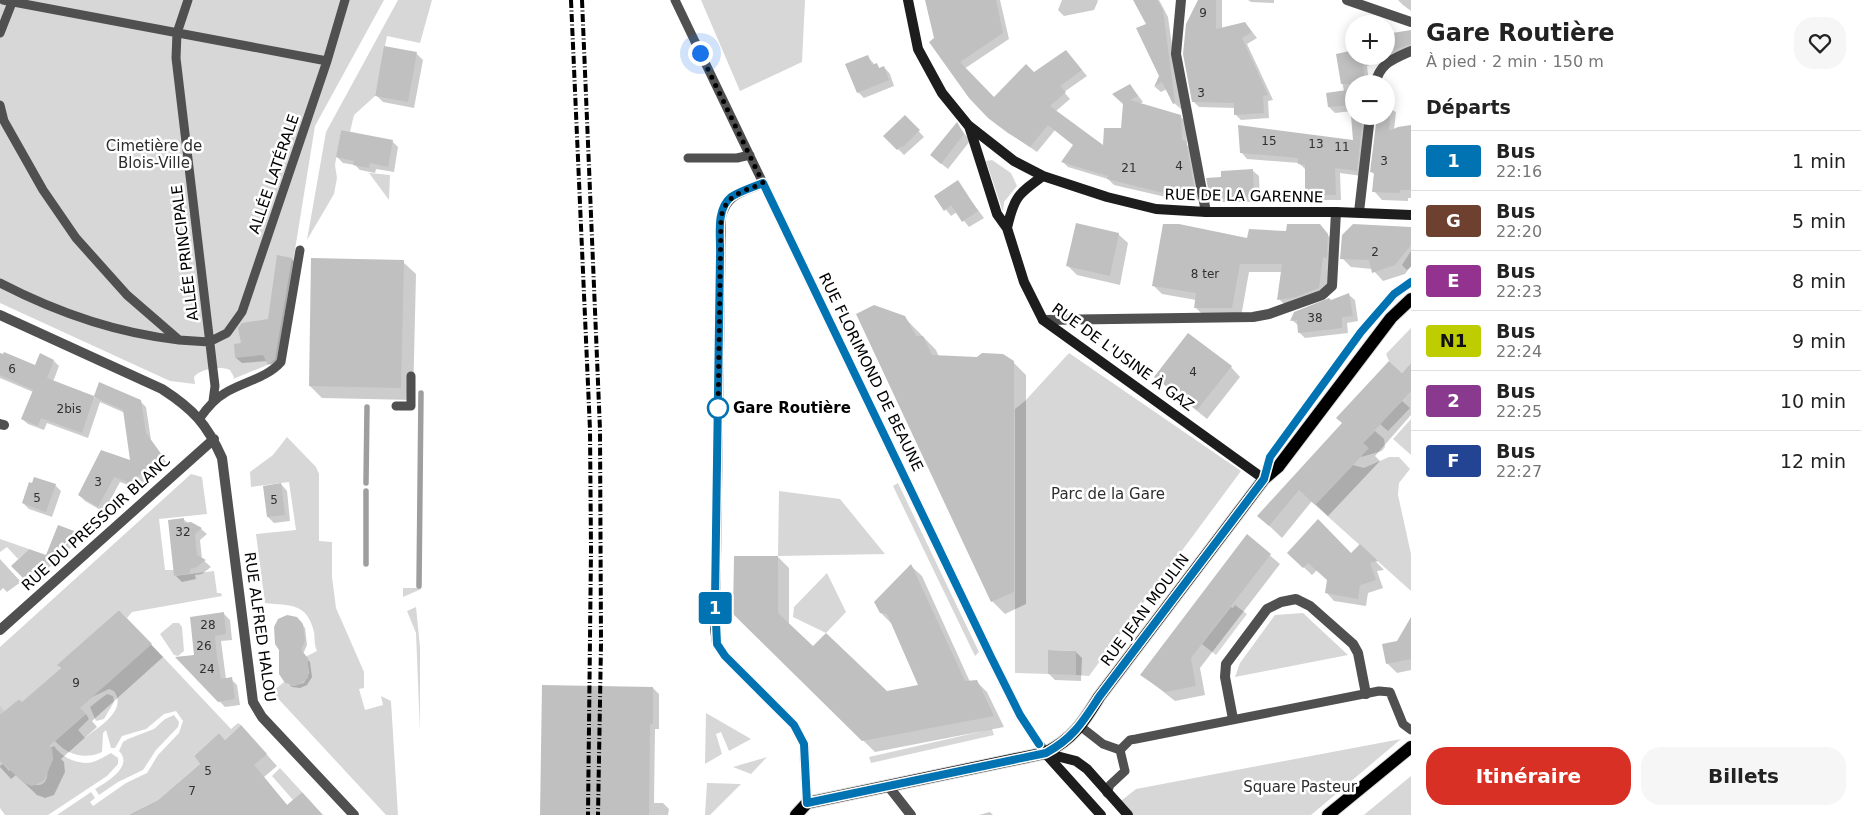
<!DOCTYPE html>
<html lang="fr">
<head>
<meta charset="utf-8">
<style>
	:root { --surface:#fff; --page:#f6f6f6; --text:#222; --muted:#767676; --line:#e0e0e0; --accent:#d93025 }
	body { margin:0; font-family:"DejaVu Sans",sans-serif; background:var(--page); color:var(--text); height:100vh; display:flex; flex-direction:column; font-size:19px; white-space:nowrap }
	* { box-sizing:border-box; margin:0 }
	p { font-size:16px; color:var(--muted) }
	.icon { flex:none; width:28px; height:28px; fill:none; stroke:currentColor; stroke-width:2; stroke-linecap:round; stroke-linejoin:round }
	.map { position:relative; flex:1; overflow:hidden }
	.drawer { display:flex; flex-direction:column; background:var(--surface); width:450px }
	.drawer>* { flex:none }
	.badge { padding:0 10px; border-radius:4px; font-size:18px; line-height:32px }
	.fabs { position:absolute; left:1345px; top:15px; display:grid; gap:10px }
	.fabs a { display:grid; place-items:center; width:50px; height:50px; border-radius:50%; background:var(--surface); box-shadow:0 2px 12px #0003; font-size:25px }
	.you { position:absolute; width:25px; height:25px; margin:-12px; border:4px solid #fff; border-radius:50%; background:#1a73e8; box-shadow:0 0 0 8px #1a73e833 }
	.map>.badge { position:absolute; translate:-50% -50%; box-shadow:0 0 0 2px #fff }
	h2 { padding:0 15px; font-size:19px; line-height:45px }
	.round { display:grid; place-items:center; flex:none; width:52px; height:52px; border-radius:20px; background:var(--page) }
	.head { display:flex; align-items:center; justify-content:space-between; height:85px; padding:0 15px }
	h1 { font-size:24px; font-weight:700; line-height:38px }
	.button { display:flex; gap:10px; margin-top:auto; padding:10px 15px }
	.button a { flex:1; height:58px; border-radius:20px; background:var(--accent); color:#fff; font-size:20px; font-weight:700; line-height:58px; text-align:center }
	.button a+a { background:var(--page); color:var(--text) }
	ul { padding:0; list-style:none }
	li { display:flex; align-items:center; gap:15px; height:60px; padding:0 15px; border-top:1px solid var(--line) }
	li div { flex:1 }
	li b { display:block; font-size:19px }
	li em { font-style:normal }
	li .badge { min-width:55px; font-weight:700; text-align:center }
	main { display:flex; flex:1; min-height:0 }
	.map>svg:first-child { display:block }
</style>
</head>
<body>
<main>
<div class="map">
<svg width="1411" height="815" viewBox="0 0 1411 815">
	<rect width="100%" height="100%" fill="#fff"/>
	<path fill="#d7d7d7" d="M0,0H384L315,126L277,361L233,379L234,377L230,370C221,366 201,368 194,377L195,384L170,381L0,303Z
		M398,0H432L420,43L387,36L375,96L354,115L350,132L341,130L335,165L337,178L334,194L307,240L326,132Z
		M701,0H805L802,62L740,91Z
		M992,160L1011,173L1017,186L1004,202L1003,212L986,161Z
		M369,173L390,175L389,200Z
		M1411,251V267L1407,270L1402,265Z
		M1411,328V363L1402,373L1389,361L1386,354Z
		M1069,353L1241,471L1089,676L1076,675V651L1049,650L1048,674L1015,673V409L1025,401Z
		M419,393H423L421,589L403,597V588H418Z
		M1402,401L1410,408L1388,431L1380,424Z
		M1411,419V455L1393,439Z
		M1375,431L1384,439L1385,447L1382,451L1361,457L1363,443Z
		M287,437L316,467L319,474V541L332,542V577L336,608L364,672V688L359,689L365,710L383,705L381,696L391,701L398,815H386L272,692L284,682L293,686L304,683L309,673L307,656L317,651C314,645 315,638 314,632C307,602 290,606 265,603L256,534L296,530L289,482L251,487L250,472L273,455Z
		M1389,457H1399L1410,469L1399,483L1398,495L1411,554V591L1315,505L1353,465L1364,468Z
		M191,474L202,477L207,514L159,519L165,570H174L175,576L214,571L217,593H221L222,596L132,612L127,618L119,610L58,665L61,668L22,703L19,699L5,712L0,706V647Z
		M898,483L979,652L975,656L893,486Z
		M779,491L840,499L885,554L778,556Z
		M0,539L29,549L18,559L7,547L0,552Z
		M827,573L846,612L826,633L793,617L794,607Z
		M1235,605L1247,614L1216,655L1202,644L1231,607L1233,608Z
		M416,607L420,647V731L416,633L407,611Z
		M1303,613L1348,655L1235,677L1240,663L1275,615Z
		M173,623H179L182,627L184,651L178,656L174,655L160,634Z
		M149,642L231,729L238,723L241,725L225,740L219,733L194,756L200,764L158,800L128,815H57L91,792L95,798L90,802L93,806L126,783L147,773L158,755L179,733L183,721L176,711L164,714L146,729L122,736L115,748H111L106,730L103,733L102,752C85,760 67,755 55,741L86,714L89,719L78,730L85,738C98,727 128,711 114,691L109,689L90,698Z
		M107,694L113,696L114,702L104,719L96,721L90,707Z
		M706,713L751,739L729,751L721,732L716,734L722,754L705,764Z
		M174,715L179,722L178,727L156,750L143,770L118,782L99,795L95,789C107,782 134,766 119,751L123,742L128,739L154,729L165,719Z
		M992,729L994,735L871,763L869,757Z
		M1401,739L1311,815H1127L1117,804L1136,789Z
		M54,746C61,757 79,766 93,762C99,760 105,756 111,753L118,758V764L107,776L48,815H5L0,808V766L3,764L9,771L11,769C22,784 51,797 47,767L50,766L53,759L50,748Z
		M767,757L751,774L733,767Z
		M280,768L302,792L293,800L272,776Z
		M1411,776V815H1364L1365,814Z
		M707,783L741,784L710,815H705Z"/>
	<path fill="#0003" d="M928,0H1000L1009,39L964,69L994,99L1034,74L1072,58L1087,76L1064,92L1070,99L1056,111L1105,147L1122,130L1130,85L1143,102L1139,104L1180,116L1186,122L1187,145L1191,148L1200,198L1194,202L1183,201L1114,185L1108,179L1068,167L1063,162L1074,145L1055,130L1037,152L996,124L935,38Z
		M1062,0H1097L1098,1L1094,10L1064,16L1058,10Z
		M1134,0H1159L1168,17L1181,109L1174,103L1167,89L1161,92L1155,87L1161,77L1148,24Z
		M1199,0H1222V29L1245,23L1257,38L1247,44L1273,100L1268,101L1269,118L1241,120L1236,115L1235,108L1199,107L1193,101Z
		M1248,0H1274V3L1251,2Z
		M1398,0H1411V11L1403,5Z
		M1411,31V51L1367,66L1369,84H1354V116H1373L1362,176L1340,173L1341,200H1312L1306,194V170L1299,163L1247,159L1242,153L1354,141L1352,111L1335,113L1329,107L1344,91L1337,55L1386,56V35Z
		M417,54L423,60L414,108L383,102L377,96Z
		M868,57L875,65L880,69L884,67L890,74L894,86L864,98L858,92Z
		M1386,106L1396,112L1394,130L1411,126V147L1381,150Z
		M905,117L924,137L904,155L885,136Z
		M957,124L970,141L948,169L938,161Z
		M392,141L398,147L394,172L376,169L375,173L360,170L355,165L343,163L337,157Z
		M1411,161V198H1408V201L1382,200L1374,191L1375,175L1372,172Z
		M1252,170L1259,176L1260,202H1221L1211,192L1222,178Z
		M957,182L984,218L969,227L957,212L951,216L936,197Z
		M1319,225L1336,244L1328,297L1305,306L1288,308L1279,299L1282,272H1249L1241,317L1204,316L1195,307L1196,300L1162,294L1153,285L1248,240Z
		M1411,229V266L1405,274L1383,281L1372,269L1351,267L1342,258Z
		M1118,234L1128,243L1120,285L1077,275L1068,266Z
		M292,259L298,265L281,365L275,370L267,361L242,363L236,358L242,344L269,320Z
		M403,262L416,274L413,400L322,398L310,386Z
		M1349,295L1355,300L1358,321L1347,323L1348,333L1305,338L1299,332V326L1292,320Z
		M904,317L936,350L939,357L1013,362L1026,375V604L1005,614L992,601Z
		M0,354L35,367L54,361L59,366L53,382L95,398L100,383L140,401L146,407L151,440L166,462L137,488L120,482L104,512L85,501L79,495L132,462L125,413L100,402L88,438L47,423L44,430L28,424L22,419L33,392L0,378Z
		M1411,365V415L1375,456L1380,461L1328,516L1312,501L1282,538L1259,516Z
		M1231,367L1240,377L1207,419L1155,377Z
		M281,484L287,491L290,521L274,523L268,517Z
		M55,485L61,491L52,517L29,509L23,503Z
		M183,519L188,523L201,529L207,534L200,540L202,559L211,567L202,574L195,575L196,579L182,582L175,575Z
		M77,534L81,538L31,584L13,566L46,557L54,552L52,557Z
		M1247,536L1280,564L1200,668L1205,695L1175,701L1142,675Z
		M1360,545L1384,570L1377,571L1383,588L1368,593L1366,606L1334,601L1326,592L1328,580L1317,570L1312,575L1289,553L1351,555Z
		M778,557L789,568V625L813,648L886,692L920,686L892,624L881,613L911,566L922,576L970,682L976,681L987,692L1004,727L875,752L734,613Z
		M0,559L21,582L7,592L3,588L0,591Z
		M223,613L230,620L232,640L221,641L226,679H231L237,685L240,705L225,707L178,658L196,656Z
		M296,618L305,628L307,645L303,654L310,662L312,677L307,685L300,688L292,687L281,676L279,662L281,650Z
		M131,624L163,657L92,721L97,727L61,759L64,762L65,772L54,795L45,798L37,795L16,775L11,779L0,767V706L5,712L22,704Z
		M1411,636V670L1397,673L1387,663L1398,642Z
		M1076,652L1082,658L1081,681L1055,680L1049,674Z
		M653,688L659,694V729H655L654,803H663L669,809L668,815H541Z
		M252,738L277,766L264,777L288,806L322,815H134L159,801L226,741Z
		M990,812L993,815H979Z"/>
	<g fill="none" stroke-linecap="round" stroke-linejoin="round">
		<path stroke="#9e9e9e" stroke-width="5.5" d="M366,483L367,407
			M366,564V491
			M419,586L421,393"/>
	</g>
	<path fill="#c0c0c0" d="M925,0H996L1003,33L960,62L994,97L1026,64L1034,72L1066,50L1082,70L1060,86L1066,92L1050,106L1103,145L1104,128H1121L1123,104L1112,94L1130,84L1138,96L1130,100L1181,115L1182,140L1186,141L1195,192L1187,197L1176,196L1107,179L1108,176L1061,162L1073,145L1048,125L1030,147L1008,133L988,118L969,98L929,42L934,38Z
		M1133,0H1157L1163,10L1175,103L1173,104L1162,82L1154,87L1159,76L1136,28L1146,24Z
		M1198,0H1216V29L1245,22L1252,32L1242,38L1268,95L1263,96L1264,113L1234,115V103L1192,102L1183,54L1186,24Z
		M1411,30V44L1386,53V34Z
		M384,46L417,52L408,102L375,96Z
		M1354,50V56H1362L1365,84H1341L1336,54Z
		M868,55L872,65L877,63L879,68L884,66L889,80L857,93L845,64Z
		M1354,89V105L1328,107L1326,93Z
		M905,115L920,130L903,147L902,146L897,150L883,136Z
		M1351,116H1363L1357,171L1335,168L1336,195H1305V165L1298,164V158L1240,153L1238,125L1353,140Z
		M1377,116H1390L1389,131L1398,127L1411,125V190H1400L1401,193L1372,192L1374,173L1370,172Z
		M957,122L964,134L941,164L930,155Z
		M341,130L393,140L388,167L370,163L369,168L353,165L354,161L336,157Z
		M1253,169L1254,197H1213L1209,193L1206,178L1221,177V171Z
		M958,180L978,211L962,222L951,205L944,211L934,196Z
		M1076,223L1119,233L1110,276L1066,266Z
		M1163,224H1179L1247,238L1249,229L1286,231L1287,224H1320L1328,234L1327,258L1323,257L1319,288L1296,297L1277,300L1282,264H1240L1232,308H1194L1196,293L1152,286Z
		M1353,224L1411,227V245L1395,265L1372,273L1369,260L1340,259L1342,235Z
		M277,255L292,258L275,359L268,365L263,355L235,358L234,344L241,343L238,328L242,323L268,319Z
		M311,258L404,260L401,388L309,386Z
		M1349,293L1353,316L1342,317V328L1298,333L1297,320L1290,321L1294,312L1329,298L1331,300Z
		M874,305L905,316L916,336H923L932,355L977,357L982,353L1003,354L1014,361V592L991,602L856,314Z
		M1188,333L1232,366L1197,410L1154,377Z
		M4,352L35,365L40,353L54,360L47,378L94,396L99,382L141,400L146,433L162,455L131,483L114,477L98,507L78,495L101,450L130,460L123,410L94,397L82,433L41,418L38,426L21,419L33,390L0,375V353L3,354Z
		M1389,361L1402,373L1411,363V391L1363,443L1369,448L1315,505L1299,490L1269,526L1257,516L1342,423L1336,418Z
		M34,477L56,484L46,512L22,503L29,482L32,483Z
		M281,483L285,515L267,517L263,486Z
		M184,518V523L191,522L202,528L195,534L197,555L206,560L195,568L190,569V573L174,576L168,520Z
		M1318,519L1351,553L1360,544L1378,561L1370,563L1376,580L1360,585L1358,599L1325,593L1327,580L1308,563L1303,568L1287,553Z
		M58,525L77,532L25,580L11,566L29,549L46,555Z
		M1247,534L1271,554L1191,658L1196,686L1165,692L1140,675Z
		M734,556H778V613L813,646L826,633L887,691L918,685L887,614L880,613L874,602L911,564L965,681L977,680L994,716L862,741L733,614Z
		M119,610L152,644L80,708L86,714L49,746L52,749L53,759L44,781L32,786L24,783L0,761V715L19,699L22,702L61,668L57,665Z
		M224,612L226,634L215,636L217,657L221,679L232,677L235,699L218,702L175,657L194,655L190,617Z
		M287,615L297,617L303,624L305,641L301,650L308,658V678L296,686L285,683L279,674V650L275,644L274,627L278,619Z
		M1411,617V659L1386,664L1382,644L1397,641Z
		M1048,650L1076,651V675L1048,674Z
		M542,685L653,687V724H650L649,815H540Z
		M241,725L267,754L254,765L287,805L302,792L323,815H128L158,800L200,764L194,756L219,733L225,740Z"/>
	<g fill="none" stroke-linecap="round" stroke-linejoin="round">
		<g stroke="#dbdbdb" stroke-width="14">
			<path id="primary" d="M796,815L807,803L1045,753C1073,739 1083,723 1099,697L1264,479L1278,467L1391,318L1411,299
				M1328,815L1411,747"/>
		</g>
		<path stroke="#505050" stroke-width="9" d="M3,0L327,61
			M188,0L177,33L176,58L215,386L213,401
			M675,0L763,183
			M0,33L13,0
			M0,105L4,121L43,190L76,238L127,295L179,340L209,342L227,333L242,312L327,61L345,0
			M688,158H737L750,155
			M0,283C56,312 115,333 179,340
			M396,406H411V376
			M200,418C207,408 214,399 225,393C243,382 267,378 281,362L300,250
			M1264,479L1270,457L1361,332L1394,295L1411,282
			M1080,726L1103,744L1120,750
			M1107,793L1110,785L1125,771L1120,750L1130,740L1136,739L1379,691L1390,692L1403,724L1411,730"/>
		<path stroke="#505050" stroke-width="10" d="M1181,0L1176,54L1206,212
			M1347,0L1411,22
			M1375,84C1380,63 1393,59 1411,51
			M1359,212L1370,116
			M0,315L162,389C193,409 207,424 222,458L253,702L262,717L354,815
			M1043,320L1253,317L1269,314L1322,295L1332,286L1336,212
			M0,424L4,425
			M0,630L214,439
			M1233,719L1225,677L1226,664L1267,609L1281,602L1296,599L1310,606L1353,644L1358,653L1366,694
			M889,787L911,815
			M807,803L804,744L794,725L725,656L717,644L715,629L721,217C727,193 743,192 763,183L991,657L1020,715L1045,753"/>
		<path stroke="#1d1d1d" stroke-width="10" d="M908,0L918,49L942,93L968,125L1014,161L1043,176L1107,197L1156,209L1206,212H1336L1411,215
			M969,126L997,214L1007,228L1024,282L1043,320L1264,479
			M1007,228C1014,197 1018,194 1043,176
			M1045,753L1076,761L1087,769L1128,815
			M1045,753L1101,815"/>
		<use href="#primary" stroke="#000" stroke-width="12"/>
		<path stroke="#000" stroke-width="4" stroke-dasharray="8 2.5 1 2.5" stroke-linecap="butt" d="M571,0L590,430L591,550L588,815
			M582,0L600,430L601,644L598,815"/>
	</g>
	<g fill="none" stroke-linecap="round" stroke-linejoin="round">
		<g stroke="#fff" stroke-width="11">
			<path id="line" d="M1039,744L1020,715L991,657L763,183C753,187 740,191 731,197C715,210 721,238 720,256L715,600L717,644L725,656L794,725L804,744L807,803L1046,753C1073,738 1082,723 1099,697L1264,479L1270,457L1361,332L1394,294L1411,282"/>
		</g>
		<use href="#line" stroke="#0173b2" stroke-width="8"/>
		<path stroke="#000" stroke-width="5" stroke-dasharray="0 9" d="M700,53L763,183C743,192 727,193 721,217L718,414V408"/>
	</g>
	<circle fill="#fff" stroke="#0173b2" stroke-width="2.5" cx="718" cy="408" r="10"/>
	<g text-anchor="middle" stroke-width="5" stroke-linejoin="round" paint-order="stroke">
		<g font-size="12" fill="#303030">
			<text x="1203" y="17">9</text>
			<text x="1201" y="97">3</text>
			<text x="1269" y="145">15</text>
			<text x="1316" y="148">13</text>
			<text x="1342" y="151">11</text>
			<text x="1384" y="165">3</text>
			<text x="1179" y="170">4</text>
			<text x="1129" y="172">21</text>
			<text x="1375" y="256">2</text>
			<text x="1205" y="278">8 ter</text>
			<text x="1315" y="322">38</text>
			<text x="12" y="373">6</text>
			<text x="1193" y="376">4</text>
			<text x="69" y="413">2bis</text>
			<text x="98" y="486">3</text>
			<text x="37" y="502">5</text>
			<text x="274" y="504">5</text>
			<text x="183" y="536">32</text>
			<text x="208" y="629">28</text>
			<text x="204" y="650">26</text>
			<text x="207" y="673">24</text>
			<text x="76" y="687">9</text>
			<text x="208" y="775">5</text>
			<text x="192" y="795">7</text>
		</g>
		<g font-size="15" fill="#2e2e2e" stroke="#fff">
			<text x="154" y="151">Cimetière de<tspan x="154" dy="17">Blois-Ville</tspan></text>
			<text x="1108" y="499">Parc de la Gare</text>
			<text x="1300" y="792">Square Pasteur</text>
		</g>
		<g font-size="15" fill="#000" stroke="#fff">
			<text transform="translate(274 174) rotate(-71)" y="5">ALLÉE LATÉRALE</text>
			<text transform="translate(1244 196) rotate(1)" y="5">RUE DE LA GARENNE</text>
			<text transform="translate(185 253) rotate(-97)" y="5">ALLÉE PRINCIPALE</text>
			<text transform="translate(1123 357) rotate(36)" y="5">RUE DE L'USINE À GAZ</text>
			<text transform="translate(871 372) rotate(64)" y="5">RUE FLORIMOND DE BEAUNE</text>
			<text transform="translate(96 523) rotate(-42)" y="5">RUE DU PRESSOIR BLANC</text>
			<text transform="translate(1145 610) rotate(-53)" y="5">RUE JEAN MOULIN</text>
			<text transform="translate(260 627) rotate(82)" y="5">RUE ALFRED HALOU</text>
		</g>
		<g font-size="15" font-weight="bold" fill="#000" stroke="#fff" text-anchor="start">
			<text x="733" y="413">Gare Routière</text>
		</g>
	</g>
</svg>
<div class="fabs">
<a>+</a>
<a>−</a>
</div>
<div class="you" style="left:700px;top:53px"></div>
<b class="badge" style="left:715px;top:608px;background:#0173b2;color:#fff">1</b>
</div>
<section class="drawer">
<div class="head"><div><h1>Gare Routière</h1><p>À pied · 2 min · 150 m</p></div><a class="round"><svg class="icon" aria-label="heart" viewBox="0 0 24 24"><path d="M12 20l-8-8c-3-5 5-10 8-4 3-6 11-1 8 4z"/></svg></a></div>
<h2>Départs</h2>
<ul>
<li><span class="badge" style="background:#0173b2;color:#fff">1</span><div><b>Bus</b><p>22:16</p></div><em>1 min</em></li>
<li><span class="badge" style="background:#6e4030;color:#fff">G</span><div><b>Bus</b><p>22:20</p></div><em>5 min</em></li>
<li><span class="badge" style="background:#93338f;color:#fff">E</span><div><b>Bus</b><p>22:23</p></div><em>8 min</em></li>
<li><span class="badge" style="background:#becd00;color:#111">N1</span><div><b>Bus</b><p>22:24</p></div><em>9 min</em></li>
<li><span class="badge" style="background:#8a3a8e;color:#fff">2</span><div><b>Bus</b><p>22:25</p></div><em>10 min</em></li>
<li><span class="badge" style="background:#234393;color:#fff">F</span><div><b>Bus</b><p>22:27</p></div><em>12 min</em></li>
</ul>
<div class="button"><a>Itinéraire</a><a>Billets</a></div>
</section>
</main>
</body>
</html>
